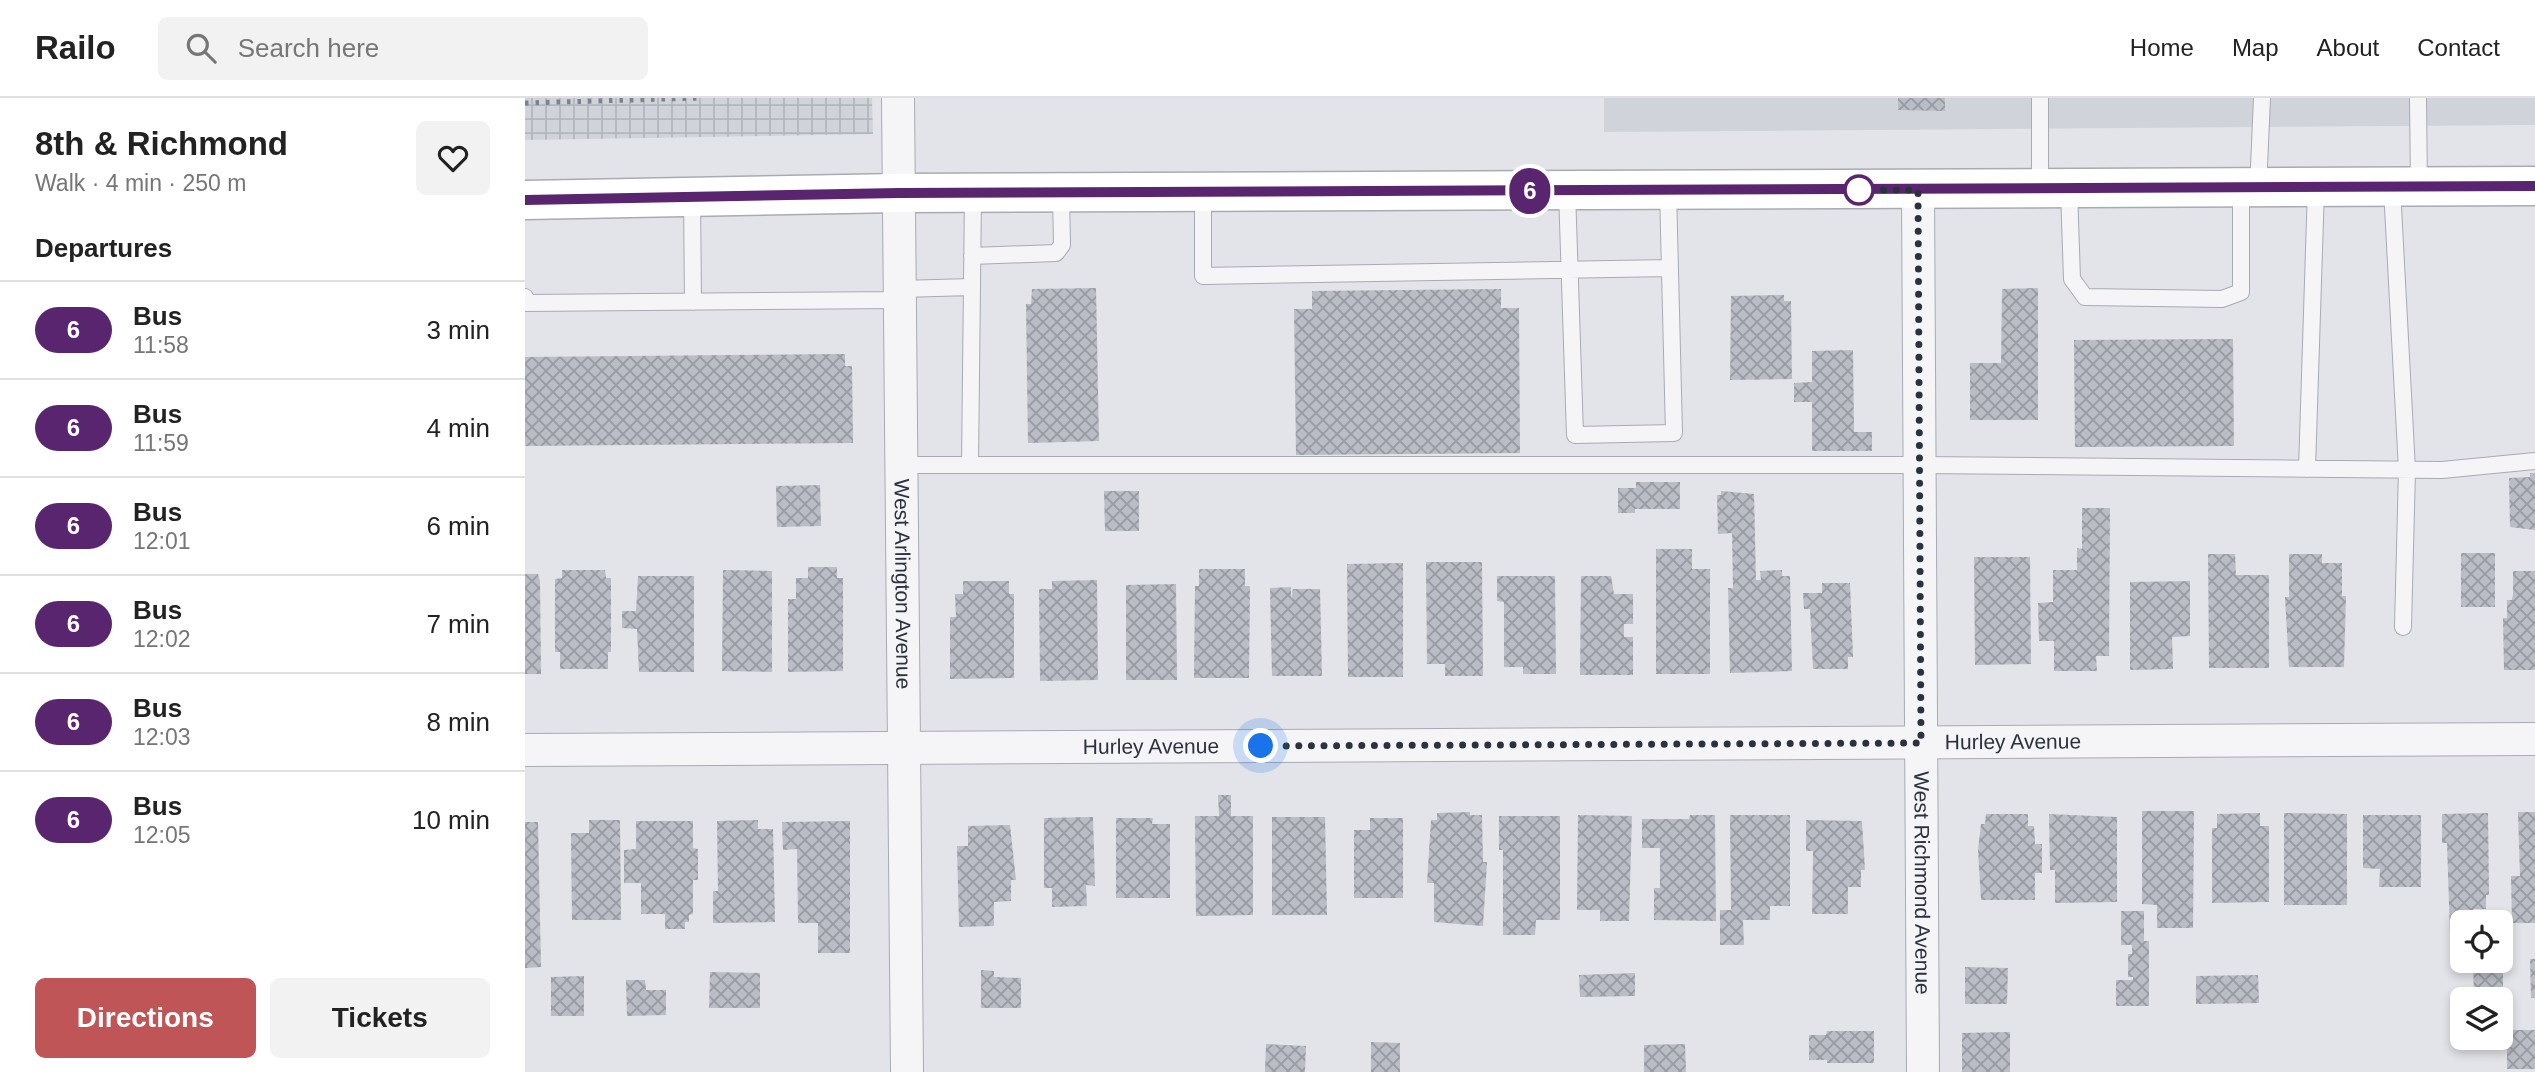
<!DOCTYPE html>
<html lang="en">
<head>
<meta charset="utf-8">
<style>
	:root { --surface:#fff; --page:#f2f2f2; --text:#222; --muted:#767676; --line:#e0e0e0; --accent:#c05557 }
	body { margin:0; font-family:Arial,sans-serif; background:var(--page); color:var(--text); height:100vh; display:flex; flex-direction:column; font-size:26px; white-space:nowrap }
	* { box-sizing:border-box; margin:0 }
	p { font-size:23px; color:var(--muted) }
	.icon { flex:none; width:38px; height:38px; fill:none; stroke:currentColor; stroke-width:2; stroke-linecap:round; stroke-linejoin:round }
	.map { position:relative; flex:1; overflow:hidden }
	.side { display:flex; flex-direction:column; background:var(--surface); width:525px }
	.side>* { flex:none }
	.badge { padding:0 14px; border-radius:23px; font-size:24px; line-height:46px }
	.tools { position:absolute; left:1925px; top:812px; display:grid; gap:14px }
	.tools a { display:grid; place-items:center; width:63px; height:63px; border-radius:10px; background:var(--surface); box-shadow:0 4px 10px #0003; font-size:35px }
	.you { position:absolute; width:35px; height:35px; margin:-18px; border:5px solid #fff; border-radius:50%; background:#1a73e8; box-shadow:0 0 0 10px #1a73e833 }
	.map>.badge { position:absolute; translate:-50% -50%; box-shadow:0 0 0 4px #fff }
	h2 { padding:0 35px; font-size:26px; line-height:63px }
	.round { display:grid; place-items:center; flex:none; width:74px; height:74px; border-radius:10px; background:var(--page) }
	.overview { display:flex; align-items:center; justify-content:space-between; height:119px; padding:0 35px }
	h1 { font-size:33px; font-weight:800; line-height:52px }
	.primary-button { display:flex; gap:14px; margin-top:auto; padding:14px 35px }
	.primary-button a { flex:1; height:80px; border-radius:10px; background:var(--accent); color:#fff; font-size:28px; font-weight:800; line-height:80px; text-align:center }
	.primary-button a+a { background:var(--page); color:var(--text) }
	ul { padding:0; list-style:none }
	li { display:flex; align-items:center; gap:21px; height:98px; padding:0 35px; border-top:2px solid var(--line) }
	li div { flex:1 }
	li b { display:block; font-size:26px }
	li em { font-style:normal }
	li .badge { min-width:77px; font-weight:700; text-align:center }
	header { display:flex; align-items:center; gap:42px; box-sizing:border-box; height:98px; padding:0 35px; background:var(--surface); border-bottom:2px solid var(--line) }
	header strong { font-size:33px }
	nav { display:flex; gap:38px; margin-inline-start:auto; font-size:24px }
	.search { width:490px; height:63px; background:var(--page); display:flex; align-items:center; gap:18px; box-sizing:border-box; padding:0 24px; border-radius:10px; color:var(--muted); font-size:26px }
	main { display:flex; flex:1; min-height:0 }
	.map>svg:first-child { display:block }
</style>
</head>
<body>
<header>
<strong>Railo</strong>
<div class="search"><svg class="icon" aria-label="search" viewBox="0 0 24 24"><circle cx="10" cy="10" r="6"/><path d="M15 15l6 6"/></svg>Search here</div>
<nav><a>Home</a><a>Map</a><a>About</a><a>Contact</a></nav>
</header>
<main>
<section class="side">
<div class="overview"><div><h1>8th &amp; Richmond</h1><p>Walk · 4 min · 250 m</p></div><a class="round"><svg class="icon" aria-label="heart" viewBox="0 0 24 24"><path d="M12 20l-8-8c-3-5 5-10 8-4 3-6 11-1 8 4z"/></svg></a></div>
<h2>Departures</h2>
<ul>
<li><span class="badge" style="background:#5a256f;color:#fff">6</span><div><b>Bus</b><p>11:58</p></div><em>3 min</em></li>
<li><span class="badge" style="background:#5a256f;color:#fff">6</span><div><b>Bus</b><p>11:59</p></div><em>4 min</em></li>
<li><span class="badge" style="background:#5a256f;color:#fff">6</span><div><b>Bus</b><p>12:01</p></div><em>6 min</em></li>
<li><span class="badge" style="background:#5a256f;color:#fff">6</span><div><b>Bus</b><p>12:02</p></div><em>7 min</em></li>
<li><span class="badge" style="background:#5a256f;color:#fff">6</span><div><b>Bus</b><p>12:03</p></div><em>8 min</em></li>
<li><span class="badge" style="background:#5a256f;color:#fff">6</span><div><b>Bus</b><p>12:05</p></div><em>10 min</em></li>
</ul>
<div class="primary-button"><a>Directions</a><a>Tickets</a></div>
</section>
<div class="map">
<svg width="2010" height="974" viewBox="0 0 2010 974">
	<defs>
		<pattern id="industrial-grid" width="8" height="8" patternUnits="userSpaceOnUse" patternTransform="scale(1.75)"><rect width="8" height="8" fill="#d1d3db"/><path d="M0 4h8M4 0v8" fill="none" stroke="#b4b6bd"/></pattern>
		<pattern id="building-cross-hatch" width="8" height="8" patternUnits="userSpaceOnUse" patternTransform="scale(1.75)"><rect width="8" height="8" fill="#babdc5"/><path d="M0 0l8 8M0 8l8-8" fill="none" stroke="#979aa1"/></pattern>
	</defs>
	<rect width="100%" height="100%" fill="#e2e4e9"/>
	<path fill="#d1d3db" d="M1079,0H2010V27L1079,34Z"/>
	<path fill="url(#industrial-grid)" d="M0,0H347L348,36L0,42Z"/>
	<path fill="url(#building-cross-hatch)" d="M1373,0H1420V13L1373,12Z
		M571,190L574,343L503,345L501,206H506L507,191Z
		M1513,190V322H1445V265H1476L1477,191Z
		M976,191V210H994L995,355L771,357L769,211H787V193Z
		M1259,197V203H1266L1267,281L1205,282L1206,198Z
		M1708,241L1709,348L1550,349L1549,242Z
		M1328,252L1329,334H1347V353H1287V304H1269V285L1287,284V253Z
		M320,256V268H327L328,345L0,348V259Z
		M2005,375H2010V432L1985,429L1984,380L2005,379Z
		M1111,384H1155V411H1110V415H1093V390H1111Z
		M295,387L296,428L252,429L251,388Z
		M579,393H614V433H580Z
		M1196,393L1229,396L1231,482H1236L1235,473L1257,472V478H1265L1267,573L1205,575L1203,490H1208L1207,435L1193,436L1192,397H1196Z
		M1557,410H1585L1584,558H1571L1572,573H1529V543H1514L1513,505L1528,504V472H1552V450L1557,451Z
		M1131,451H1167V471H1185V576H1131Z
		M1936,455H1970V509H1936Z
		M1683,456H1710L1711,477H1744V570H1684Z
		M1764,456H1797V465H1817V498H1821L1819,569H1764L1760,499H1764Z
		M1449,459H1505L1506,566L1450,567Z
		M901,464H957L958,578H920V566H902Z
		M878,465V579H823L822,466Z
		M283,469H312V480H318V573L263,574V501H271V480H283Z
		M674,471H720V488H725L724,580H669L670,488H674Z
		M37,472H80L81,480H86V554H83V571H35V554H30V481L37,480Z
		M198,472L247,473V574L197,573Z
		M1988,473H2010V572H1979L1978,520H1982V502H1987L1988,496Z
		M0,476H13L15,483L16,576H0Z
		M113,478H169V574H114L112,531L97,530V513H111Z
		M972,478H1030L1031,576H998V569H979V504L972,503Z
		M1056,478H1086L1089,496H1108V526H1099V539H1108V577H1055Z
		M572,482L573,582L515,583L514,491H527V483Z
		M438,483H484V496H489V580L425,581V519H431L430,496H438Z
		M1665,483V538L1647,539L1648,571L1605,572V484Z
		M1297,485H1325L1328,559H1323V571H1288L1285,511H1279L1278,495H1297Z
		M651,486L652,582H601V487Z
		M766,489V502L768,491H795L797,578H747L745,490Z
		M693,697H706V718H728V817L671,818L670,718H694Z
		M1617,713H1669L1668,830H1632V807L1617,806Z
		M945,714V717H957L958,764H962L958,828L909,824V785H902L906,722H912V715Z
		M1993,714H2010V825H1987L1986,778H1995Z
		M1735,715V728H1744V804L1687,805V730H1692V716Z
		M1759,715L1822,716V807H1759Z
		M1963,715L1964,797H1961V811H1948V824H1937V836H1925L1922,745H1917V716Z
		M1461,716H1503V728H1509L1510,746H1517V775H1510V802H1456L1453,752L1456,726H1460Z
		M1524,716L1592,719V804L1530,805V772H1525Z
		M1053,717L1107,718L1104,823H1075V812H1052Z
		M1165,717H1190L1191,823L1129,822V790H1135V750H1117V721H1164Z
		M1205,717H1265V808H1245V822H1218L1219,847H1195V812H1206Z
		M1838,717H1896V789H1854L1855,771L1838,770Z
		M974,718H1035V822H1011L1010,837H978V752H974Z
		M568,719L570,788L561,787L562,808L527,809V790H519V720Z
		M747,719H800L802,817H747Z
		M591,720H628L627,726H645V800H591Z
		M845,720H878V800H829V732H845Z
		M64,722H95L96,822H47L46,735H64Z
		M233,722V731H248L250,824L188,825V793H193L192,723Z
		M1281,722L1337,723L1340,772H1336V789H1323V816H1287L1288,753H1281Z
		M111,723H168V750L173,751V782H168V816L164,817V824H160V831H140V816H116V785H99V752L111,751Z
		M325,723V855H293V825H273L272,751L258,752L257,724Z
		M0,724H13L16,869L0,870Z
		M485,727L491,782H486V803L469,804V828L434,829L432,748H443V728Z
		M1596,813H1619V843H1624V908H1591V882H1608V879H1603V856H1607V847H1596Z
		M2005,861H2010V900H2006Z
		M1948,863H1978V905L1976,901H1949Z
		M1440,869L1483,870L1482,906H1440Z
		M456,872L469,873V879L496,880V910H456Z
		M185,874L235,875V910H184Z
		M1110,875V898L1055,899L1054,877Z
		M1733,877L1734,905L1671,906V878Z
		M59,878V918H26V879Z
		M101,882H120L121,892H141V917L102,918Z
		M1982,932H2010V971H1982Z
		M1302,933H1349V965H1302V962H1284V937H1301Z
		M1485,934V974H1437V935Z
		M846,944L875,945V974H846Z
		M741,946L781,948L780,974H740Z
		M1160,946L1161,974H1119V947Z"/>
	<g fill="none" stroke-linecap="round" stroke-linejoin="round">
		<g stroke="#a8abb3" stroke-width="18">
			<path id="lane" d="M1515,0V92
				M1893,0L1894,90
				M1867,90L1882,372L1878,529
				M1733,91L1737,0
				M1544,92L1547,181L1560,199L1697,201L1716,194V91
				M1042,93L1050,337L1149,335L1143,92
				M678,94V178L1145,170
				M167,99L168,204
				M447,158L531,155L537,147L536,95
				M375,191L447,189
				M0,199V205L375,202
				M376,367H1394L1917,372L2010,363
				M445,367L448,95
				M1782,371L1791,90"/>
		</g>
		<g stroke="#a8abb3" stroke-width="34">
			<g id="street">
				<path id="s1" d="M373,0L382,974"/>
				<path id="s2" d="M1393,92L1398,974"/>
				<path id="s3" d="M0,652L2010,641"/>
			</g>
		</g>
		<g stroke="#a8abb3" stroke-width="41">
			<path id="secondary" d="M0,102L374,95L2010,88"/>
		</g>
		<use href="#lane" stroke="#f5f5f8" stroke-width="16"/>
		<use href="#street" stroke="#f5f5f8" stroke-width="32"/>
		<use href="#secondary" stroke="#fff" stroke-width="38"/>
		<path stroke="#7d8291" stroke-width="5" stroke-dasharray="3.5 7" stroke-linecap="butt" d="M0,5L176,0"/>
	</g>
	<g fill="none" stroke-linecap="round" stroke-linejoin="round">
		<g stroke="#fff" stroke-width="16">
			<path id="line" d="M0,102L374,95L2010,88"/>
		</g>
		<use href="#line" stroke="#5a256f" stroke-width="10"/>
		<path stroke="#2c313f" stroke-width="7" stroke-dasharray="0 12.6" d="M736,648L1396,645L1393,92H1334"/>
	</g>
	<circle fill="#fff" stroke="#5a256f" stroke-width="3.5" cx="1334" cy="92" r="14"/>
	<g text-anchor="middle" stroke-width="7" stroke-linejoin="round" paint-order="stroke">
		<g font-size="21" fill="#2c313f" stroke="#f2f3f7">
			<text dy="7" stroke="none"><textPath href="#s1" startOffset="486">West Arlington Avenue</textPath></text>
			<text dy="7" stroke="none"><textPath href="#s3" startOffset="1488">Hurley Avenue</textPath></text>
			<text dy="7" stroke="none"><textPath href="#s3" startOffset="626">Hurley Avenue</textPath></text>
			<text dy="7" stroke="none"><textPath href="#s2" startOffset="693">West Richmond Avenue</textPath></text>
		</g>
	</g>
</svg>
<div class="tools">
<a><svg class="icon" aria-label="locate" viewBox="0 0 24 24"><circle cx="12" cy="12" r="6"/><path d="M12 2v4M12 18v4M2 12h4M18 12h4"/></svg></a>
<a><svg class="icon" aria-label="layers" viewBox="0 0 24 24"><path d="M12 4l9 5-9 5-9-5zM3 14l9 5 9-5"/></svg></a>
</div>
<div class="you" style="left:736px;top:648px"></div>
<b class="badge" style="left:1005px;top:93px;background:#5a256f;color:#fff">6</b>
</div>
</main>
</body>
</html>
